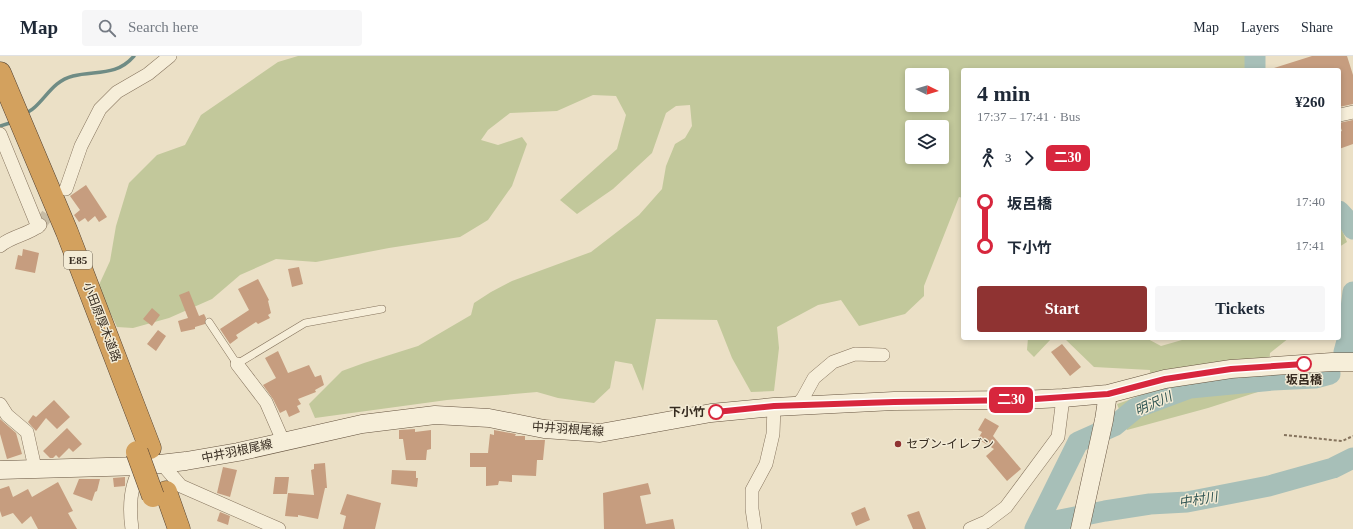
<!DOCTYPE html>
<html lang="en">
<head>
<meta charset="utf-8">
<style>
	:root { --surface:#fff; --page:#f6f6f7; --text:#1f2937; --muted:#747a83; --line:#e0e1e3; --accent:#8f3332 }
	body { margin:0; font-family:"Times New Roman","Noto Sans JP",serif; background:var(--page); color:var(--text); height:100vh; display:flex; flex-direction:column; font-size:15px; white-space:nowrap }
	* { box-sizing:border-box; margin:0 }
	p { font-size:13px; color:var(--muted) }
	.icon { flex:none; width:22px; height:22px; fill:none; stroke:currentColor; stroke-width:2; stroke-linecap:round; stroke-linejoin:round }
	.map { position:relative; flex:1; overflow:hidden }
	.panel { position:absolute; left:961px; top:12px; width:380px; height:272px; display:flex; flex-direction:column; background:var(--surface); border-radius:4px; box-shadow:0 2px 6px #0003 }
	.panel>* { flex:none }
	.badge { padding:0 8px; border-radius:6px; font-size:14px; line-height:26px }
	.needle { width:26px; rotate:95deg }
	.fabs { position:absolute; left:905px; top:12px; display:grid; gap:8px }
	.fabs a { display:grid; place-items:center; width:44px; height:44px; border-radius:4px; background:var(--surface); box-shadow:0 2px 6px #0003; font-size:20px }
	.map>.badge { position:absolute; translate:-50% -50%; box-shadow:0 0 0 2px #fff }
	.legs { display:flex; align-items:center; gap:6px; height:44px; padding:0 16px; font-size:13px }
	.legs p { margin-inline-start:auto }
	.overview { display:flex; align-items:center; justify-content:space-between; height:68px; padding:0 16px }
	h1 { font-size:22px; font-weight:700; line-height:30px }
	.action { display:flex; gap:8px; margin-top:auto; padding:8px 16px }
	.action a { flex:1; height:46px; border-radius:4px; background:var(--accent); color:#fff; font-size:16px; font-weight:700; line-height:46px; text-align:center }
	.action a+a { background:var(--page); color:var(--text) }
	ul { padding:0 16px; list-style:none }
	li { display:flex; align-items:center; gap:14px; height:44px; font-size:15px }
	li i { display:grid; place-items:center; width:6px; height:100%; margin:0 5px; background:currentColor }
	li i::after { content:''; width:10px; height:10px; margin:-5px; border:3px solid; border-radius:50%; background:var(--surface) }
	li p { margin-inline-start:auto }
	li:first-child i { background:linear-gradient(#0000 50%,currentColor 0) }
	li:last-child i { background:linear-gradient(currentColor 50%,#0000 0) }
	header { display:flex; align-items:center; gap:24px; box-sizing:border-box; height:56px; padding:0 20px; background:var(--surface); border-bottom:1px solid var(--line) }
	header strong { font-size:19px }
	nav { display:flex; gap:22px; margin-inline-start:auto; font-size:14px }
	.search { width:280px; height:36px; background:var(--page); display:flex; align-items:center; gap:10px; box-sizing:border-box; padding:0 14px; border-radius:4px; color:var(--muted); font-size:15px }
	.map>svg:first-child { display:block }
</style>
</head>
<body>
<header>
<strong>Map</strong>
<div class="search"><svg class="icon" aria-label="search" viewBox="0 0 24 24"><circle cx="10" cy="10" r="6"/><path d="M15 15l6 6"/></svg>Search here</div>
<nav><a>Map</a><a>Layers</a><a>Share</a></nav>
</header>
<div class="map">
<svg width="1353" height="473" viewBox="0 0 1353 473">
	<rect width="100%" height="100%" fill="#ebe0c6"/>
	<path fill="#c2c89b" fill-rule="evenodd" d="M298,0H1246L1245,14H963V142L959,141L924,230V240L905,258L859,270L841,244L818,249L777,271L779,292L774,335L751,336L732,302L717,264L656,263L643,335L632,308L615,305L610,332L594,347L558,342L537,336L447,344L315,362L309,348L342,315L364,307L418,290L471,259L474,247L491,236L512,225L591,196L639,159L662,133L666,110L675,88L685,82L692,70L690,49L676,50L666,57L652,97L613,133L577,158L560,144L617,93L626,59L616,40L593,39L557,55L510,57L488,74L481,84L498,89L522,81L527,88L512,130L488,164L460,181L389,192L316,206L276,203L240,219L212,243L169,262L133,272L117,271L98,231L110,205L116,170L129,127L157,99L185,89L201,59L278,6ZM912,19H942V49H912ZM912,71H942V101H912Z
		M1339,167L1347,186L1339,191Z
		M1028,282H1146L1161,290L1189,282H1289L1270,297L1267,333L1208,352L1127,374L1117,348L1149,337L1150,314L1094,311L1065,283H1051L1034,301L1027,294Z"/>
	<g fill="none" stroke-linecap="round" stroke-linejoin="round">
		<path stroke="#6f8c85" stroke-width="3.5" d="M25,58C28,56 32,54 35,51C48,39 54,25 73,20C95,14 116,21 134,0
			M0,70L13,66"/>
		<path stroke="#a7bfb8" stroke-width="21" d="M1255,0V14
			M1339,155L1349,166L1353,173
			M1344,296L1347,285L1353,236
			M1035,473L1078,386L1114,370L1136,352L1190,332L1273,324L1315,322L1330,318
			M1042,473L1060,464L1105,455L1150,448L1187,446L1269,430L1333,412L1353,402"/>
	</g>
	<path fill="#c69d7f" d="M1312,0H1347L1353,19V48L1339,51V14H1274V12Z
		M1353,64V88L1339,93V76L1342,75L1339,67Z
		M86,129L107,161L99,166L95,160L88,166L85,162L79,166L74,159L80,154L70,140Z
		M23,193L39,197L35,217L15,213L18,199L22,200Z
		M299,211L303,228L292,231L288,213Z
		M258,223L269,244L268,245L271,257L268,259L270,262L258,268L256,266L236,279L238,282L230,288L220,273L249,254L238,233Z
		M189,235L199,260L204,258L206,262L205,268L195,271V273L181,276L178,265L188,262L179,239Z
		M152,252L160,259L152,270L143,263Z
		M158,274L166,280L156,295L147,288Z
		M1062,288L1081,311L1070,320L1051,296Z
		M278,295L288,317L309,309L315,321L321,319L324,329L315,334L316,336L298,343L301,348L297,350L300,356L289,361L286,354L280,357L273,343L263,329L276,322L265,302Z
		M54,344L70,361L57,373L46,362L36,375L28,366L33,359L36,361Z
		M985,362L999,370L993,380L1021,413L1007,425L986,400L994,393L978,383L982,376L978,374Z
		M0,363L16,377L22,398L7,403L0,378Z
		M67,372L82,388L73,396L69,392L59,402L56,399L53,402H50L43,395Z
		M415,373V376L431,374V393L427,394L426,404H406L403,383H399V374Z
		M494,374L516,378L515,380H525V384H545L543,404H537L536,420L512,419V426L499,425L498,429L486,430V411H470V397H488L490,378L494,379Z
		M325,407L327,432H325L318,463L298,459V461L285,460L288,437L314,439L311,414L314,413V408Z
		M223,411L237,414L230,441L217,437Z
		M392,414L416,415V422H418L417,431L391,428Z
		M125,421V430L114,431L113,422Z
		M275,421H289L287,438H273Z
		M79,423H100L97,435L95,436L92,445L73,438Z
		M58,426L73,455L68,457L77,473H38L31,460L22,468L13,457L2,461L0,455V433L9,430L13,441L28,433L32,441Z
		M648,427L651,438L640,440L646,468L673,463L675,473H604L603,437Z
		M347,438L381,447L375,473H343L346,460L340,458Z
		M865,451L870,464L856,470L851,457Z
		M919,455L926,473H913L907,459Z
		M220,456L230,460L228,469L217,465Z"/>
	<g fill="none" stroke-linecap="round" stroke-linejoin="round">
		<path stroke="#c7bca5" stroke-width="13" stroke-dasharray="13 6" stroke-linecap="butt" d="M40,169L58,144"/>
		<g stroke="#85735d" stroke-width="8">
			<path id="lane" d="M209,266L237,308L305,267L382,253"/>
		</g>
		<g stroke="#85735d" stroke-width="14">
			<path id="street" d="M1340,59L1353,56
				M0,78L38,171
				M66,133L81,90L100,53L117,36L148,18L170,0
				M0,190C11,180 28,179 40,169
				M237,308L266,346L283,385
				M0,348L7,359L27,376L35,412
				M796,350L803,342L814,322L833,306L855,298L883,299
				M162,408L181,430L279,473
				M132,473C129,452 130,428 142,410
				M755,473L752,453V434L766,408L773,378L774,351
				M970,473L986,466L1006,451L1058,381L1063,342"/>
		</g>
		<g stroke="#665440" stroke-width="19">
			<path id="secondary" d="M0,414L142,410L186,405L238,396L362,368L435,359L489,362L544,373L600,377L711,357L774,351L894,345L1021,344L1063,342L1108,338L1165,323L1231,313L1332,306H1353
				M1080,473L1104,364L1108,338"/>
		</g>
		<g stroke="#534131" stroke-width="23">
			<path id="highway" d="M0,17L67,176L150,392
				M166,436L179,473"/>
		</g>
		<path stroke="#85735d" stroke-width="2" stroke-dasharray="3 2" stroke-linecap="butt" d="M1284,379L1342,385L1353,380"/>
		<use href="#lane" stroke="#f6eed9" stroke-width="7"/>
		<use href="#street" stroke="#f6eed9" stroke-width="13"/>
		<use href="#secondary" stroke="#f6eed9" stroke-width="18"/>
		<use href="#highway" stroke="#d3a15e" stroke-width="22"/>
		<g stroke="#534131" stroke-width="23" stroke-linecap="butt">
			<path id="highway-bridge" d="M137,396L153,440"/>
		</g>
		<use href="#highway-bridge" stroke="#d3a15e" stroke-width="22"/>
	</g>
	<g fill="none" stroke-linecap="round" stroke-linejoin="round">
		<g stroke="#fff" stroke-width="9">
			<path id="line-1" d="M716,356L774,350L894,346L1021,344L1108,338L1165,323L1231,313L1304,308"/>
		</g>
		<use href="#line-1" stroke="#d7263d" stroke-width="6"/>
	</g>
	<g fill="#fff" stroke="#d7263d" stroke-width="2">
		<circle cx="1304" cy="308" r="7"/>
		<circle cx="716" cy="356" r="7"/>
	</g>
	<circle fill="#8f3332" stroke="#f3ebd5" stroke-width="1.5" cx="898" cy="388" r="4"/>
	<g text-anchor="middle" stroke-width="3" stroke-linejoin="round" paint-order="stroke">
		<rect fill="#f3ebd5" stroke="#6f6556" stroke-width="1" x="64" y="195" width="28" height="18" rx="3"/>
		<g font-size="11" font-weight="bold" fill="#362b20">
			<text x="78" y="208">E85</text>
		</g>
		<g font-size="12" fill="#362b20" stroke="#f3ebd5">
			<text transform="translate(102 266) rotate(69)" y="4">小田原厚木道路</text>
			<text transform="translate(568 373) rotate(4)" y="4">中井羽根尾線</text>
			<text transform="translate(237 395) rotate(-12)" y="4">中井羽根尾線</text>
		</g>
		<g font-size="12" font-weight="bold" fill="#362b20" stroke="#f3ebd5">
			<text x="1304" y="328">坂呂橋</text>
			<text x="705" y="360" text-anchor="end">下小竹</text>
		</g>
		<g font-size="12" fill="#362b20" stroke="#f3ebd5" text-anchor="start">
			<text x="906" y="392">セブン-イレブン</text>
		</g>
		<g font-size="13" font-style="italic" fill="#305553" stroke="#f3ebd5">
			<text transform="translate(1153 347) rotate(-24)" y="5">明沢川</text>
			<text transform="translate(1198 443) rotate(-9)" y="5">中村川</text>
		</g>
	</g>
</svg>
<div class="fabs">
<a><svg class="needle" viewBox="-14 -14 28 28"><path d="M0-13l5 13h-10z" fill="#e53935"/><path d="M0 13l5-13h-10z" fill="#747a83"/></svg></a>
<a><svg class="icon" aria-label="layers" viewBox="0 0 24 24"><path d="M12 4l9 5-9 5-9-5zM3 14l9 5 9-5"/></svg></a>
</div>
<b class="badge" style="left:1011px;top:344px;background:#d7263d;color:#fff">二30</b>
<section class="panel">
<div class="overview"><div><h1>4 min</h1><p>17:37 – 17:41 · Bus</p></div><b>¥260</b></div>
<div class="legs"><svg class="icon" aria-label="walk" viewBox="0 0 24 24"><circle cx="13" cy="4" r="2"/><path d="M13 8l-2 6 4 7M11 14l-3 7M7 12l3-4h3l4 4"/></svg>3<svg class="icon" aria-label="forward" viewBox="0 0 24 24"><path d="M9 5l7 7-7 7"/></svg><b class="badge" style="background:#d7263d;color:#fff">二30</b></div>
<ul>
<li><i style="color:#d7263d"></i><b>坂呂橋</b><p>17:40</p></li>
<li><i style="color:#d7263d"></i><b>下小竹</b><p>17:41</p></li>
</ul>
<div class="action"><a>Start</a><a>Tickets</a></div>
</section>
</div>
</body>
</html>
